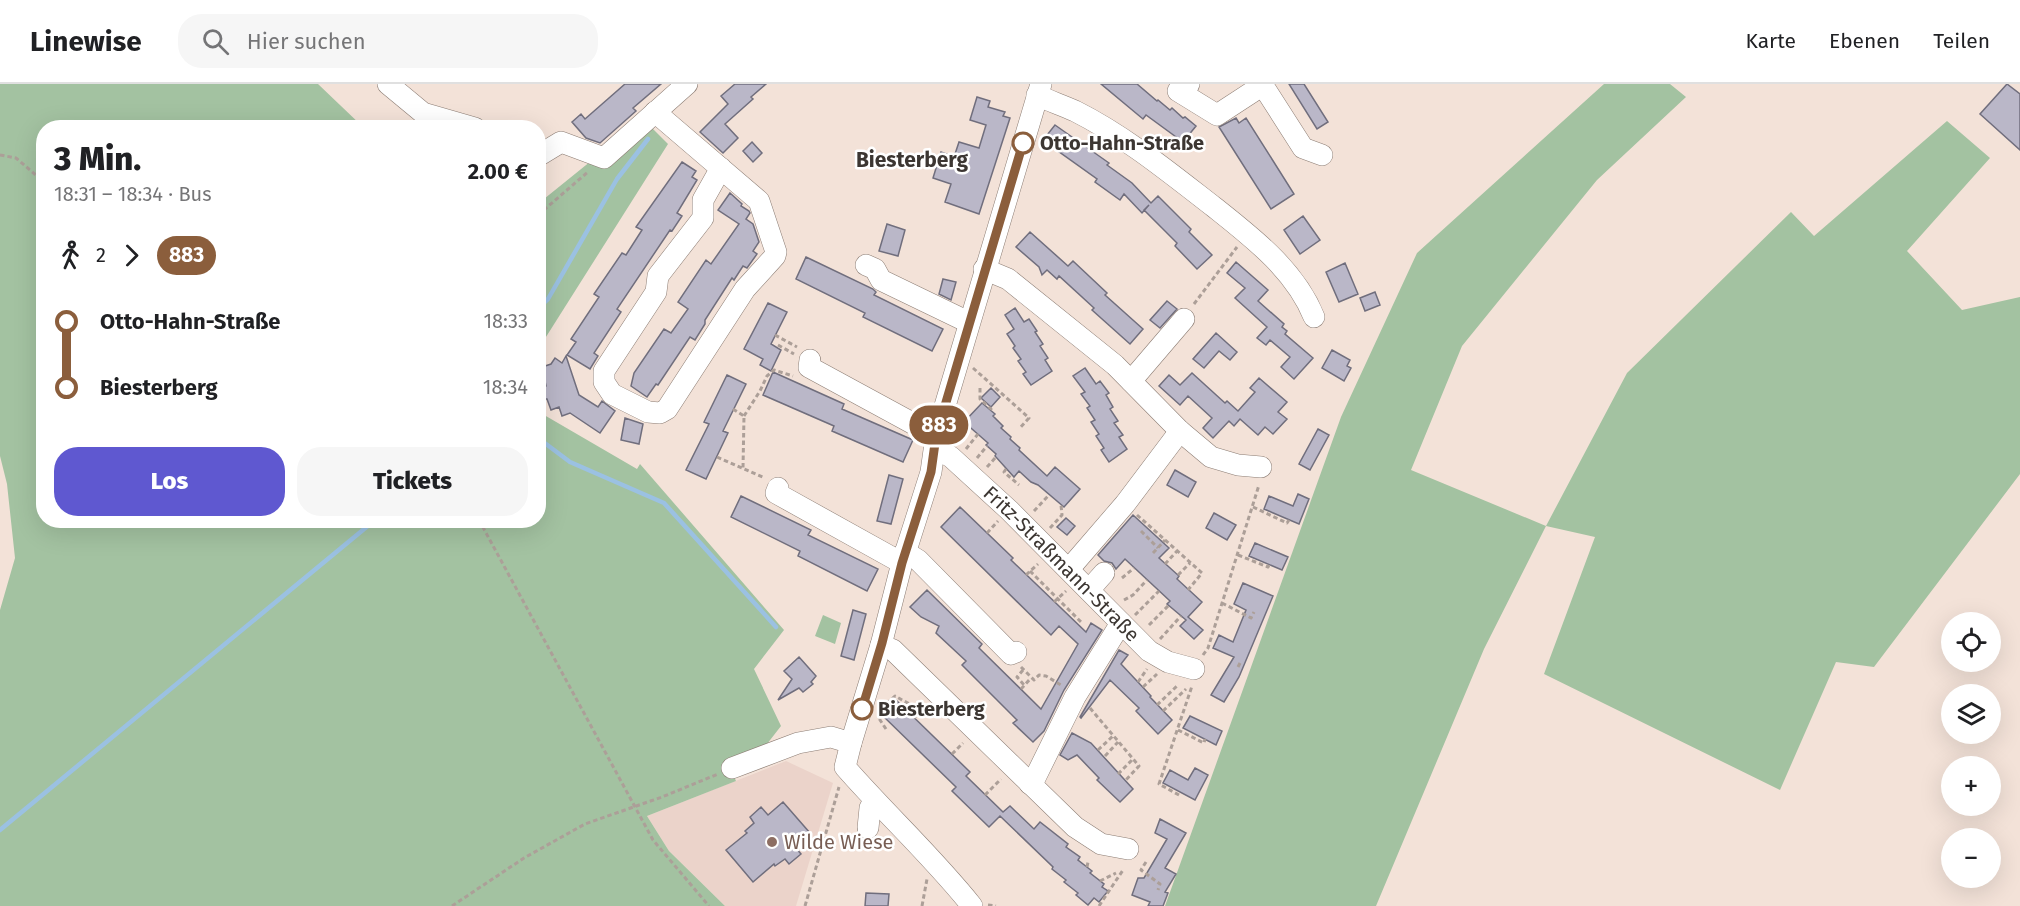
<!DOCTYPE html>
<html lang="de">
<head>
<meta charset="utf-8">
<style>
	:root { --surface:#fff; --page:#f6f6f6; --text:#202124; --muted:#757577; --line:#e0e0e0; --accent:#5f58d0 }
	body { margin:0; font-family:"Fira Sans",sans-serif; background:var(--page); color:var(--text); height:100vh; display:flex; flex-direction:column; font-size:22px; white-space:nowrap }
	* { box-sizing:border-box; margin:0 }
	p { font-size:20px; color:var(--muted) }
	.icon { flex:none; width:33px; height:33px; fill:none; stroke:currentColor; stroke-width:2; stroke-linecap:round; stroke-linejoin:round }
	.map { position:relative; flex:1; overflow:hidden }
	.drawer { position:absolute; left:36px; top:36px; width:510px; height:408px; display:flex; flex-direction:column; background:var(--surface); border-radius:24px; box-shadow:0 6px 24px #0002 }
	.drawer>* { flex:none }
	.badge { padding:0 12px; border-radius:20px; font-size:21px; line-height:39px }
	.buttons { position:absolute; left:1941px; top:528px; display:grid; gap:12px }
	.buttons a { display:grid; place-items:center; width:60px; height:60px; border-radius:50%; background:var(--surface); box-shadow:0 6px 24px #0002; font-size:30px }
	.map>.badge { position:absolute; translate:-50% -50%; box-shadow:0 0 0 3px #fff }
	.legs { display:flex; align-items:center; gap:9px; height:66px; padding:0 18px; font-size:20px }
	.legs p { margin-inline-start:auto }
	.overview { display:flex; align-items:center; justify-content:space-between; height:102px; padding:0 18px }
	h1 { font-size:33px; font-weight:800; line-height:45px }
	.cta { display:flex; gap:12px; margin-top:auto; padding:12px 18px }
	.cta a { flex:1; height:69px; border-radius:24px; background:var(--accent); color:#fff; font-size:24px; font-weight:800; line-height:69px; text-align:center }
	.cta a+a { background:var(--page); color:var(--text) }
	ul { padding:0 18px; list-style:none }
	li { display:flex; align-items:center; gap:21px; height:66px; font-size:22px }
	li i { display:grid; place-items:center; width:9px; height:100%; margin:0 8px; background:currentColor }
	li i::after { content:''; width:15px; height:15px; margin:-8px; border:4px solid; border-radius:50%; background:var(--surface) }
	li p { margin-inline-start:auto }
	li:first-child i { background:linear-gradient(#0000 50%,currentColor 0) }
	li:last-child i { background:linear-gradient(currentColor 50%,#0000 0) }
	header { display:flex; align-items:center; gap:36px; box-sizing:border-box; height:84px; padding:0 30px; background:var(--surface); border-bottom:2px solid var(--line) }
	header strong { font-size:28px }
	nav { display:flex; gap:33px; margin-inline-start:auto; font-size:21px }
	.search { width:420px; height:54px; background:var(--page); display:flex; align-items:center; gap:15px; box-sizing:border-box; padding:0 21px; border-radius:24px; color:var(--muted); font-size:22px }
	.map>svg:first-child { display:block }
</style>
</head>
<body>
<header>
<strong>Linewise</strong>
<div class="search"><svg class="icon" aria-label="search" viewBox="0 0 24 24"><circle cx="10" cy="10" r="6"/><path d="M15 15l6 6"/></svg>Hier suchen</div>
<nav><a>Karte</a><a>Ebenen</a><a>Teilen</a></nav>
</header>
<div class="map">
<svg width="2020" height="822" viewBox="0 0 2020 822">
	<rect width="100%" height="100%" fill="#f3e2d8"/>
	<path fill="#ebd3ca" d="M786,677L833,699L796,822H725L669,767L647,732Z"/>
	<path fill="#a3c2a1" d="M0,0H318L363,43L44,44V436H538L539,328L637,385L640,380L784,546L754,585L781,642L767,660L727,677L736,697L647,732L669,767L725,822H0V526L15,474L7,400L0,372Z
		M1604,0H1670L1686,13L1597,96L1462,262L1411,386L1546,442L1627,289L1791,128L1814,152L1947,37L1990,74L1907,167L1962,226L2020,213V390L1874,583L1836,578L1780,706L1544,590L1595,453L1546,442L1484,565L1376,822H1165L1341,333L1417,169Z
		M643,35L668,60L539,264V119Z
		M823,531L841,539L835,560L815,552Z"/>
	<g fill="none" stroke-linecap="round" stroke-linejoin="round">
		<path stroke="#9bc1e2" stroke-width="4.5" d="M538,224L548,215L617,95L648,55
			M538,354L570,378L664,419L776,543
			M0,746L375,436"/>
	</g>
	<path fill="#bab7c8" stroke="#706e7d" stroke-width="1.5" d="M625,0H661L633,24L636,27L600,59L586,54L572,38L581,30L585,35Z
		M735,0H766L751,13L753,15L725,40L738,54L723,69L700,48L728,20L721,12Z
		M1101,0H1137L1157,17L1158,16L1170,26L1172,24L1183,34L1185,33L1196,42L1183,58L1146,31L1143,35Z
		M1289,0H1304L1328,38L1317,45Z
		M2007,0L2020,10V66L1980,30Z
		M977,13L990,17L988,23L1005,28L1003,32L1010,34L979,130L945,118L951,100L933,94L941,68L954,73L959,58L979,64L986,41L970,36Z
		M1236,34L1239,39L1246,34L1294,110L1271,125L1219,43Z
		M1055,41L1109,79L1107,81L1132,99L1151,119L1158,112L1191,145L1189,148L1212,171L1197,185L1175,162L1177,159L1144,126L1149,121L1142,129L1124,110L1120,116L1095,98L1097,95L1058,67L1062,62L1047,51Z
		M752,58L762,69L753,78L743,67Z
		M682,78L696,87L692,93L697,96L677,129L682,132L672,147L670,146L617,225L621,228L594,269L598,272L590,285L567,271L576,258L571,255L599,213L594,210L622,169L626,171L642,146L636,143Z
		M730,109L742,120L741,122L749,127L750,129L746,135L753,140L759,158L753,167L757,170L747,184L743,182L734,196L732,194L705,236V240L695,256L690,253L658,301L656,300L647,313L631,302L634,289L664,245L671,249L688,225L678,218L706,176L711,180L739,140L718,126Z
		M1303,132L1320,156L1300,170L1284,146Z
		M887,140L905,146L898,172L879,167Z
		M1030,148L1068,182L1073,177L1107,209L1105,211L1143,245L1130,260L1092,226L1094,224L1059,192L1057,195L1047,186L1042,191L1039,183L1016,163Z
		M806,173L873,205L876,208L874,211L943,245L932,267L863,233L865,229L796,195Z
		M1236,178L1268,206L1258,217L1284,240L1282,243L1287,247L1285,250L1313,274L1294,295L1281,283L1290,273L1270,256L1266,261L1257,254L1267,243L1235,214L1245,204L1227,189Z
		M1345,179L1358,210L1339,218L1326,188Z
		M943,195L956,198L951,216L939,210Z
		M1375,208L1380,221L1365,227L1360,214Z
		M1167,217L1177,225L1160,244L1150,236Z
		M768,219L787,228L771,260L781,266L771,287L760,281L763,275L744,265Z
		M1015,224L1024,238L1029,235L1037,247L1035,248L1043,260L1040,262L1048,274L1045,276L1052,287L1031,301L1023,290L1026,288L1018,277L1021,275L1013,264L1015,262L1007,250L1014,245L1005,231Z
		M1216,249L1237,268L1230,276L1219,267L1204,284L1193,275Z
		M1332,266L1350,276L1347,282L1351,284L1344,297L1322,284Z
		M566,272L579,311L598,323L602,317L615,327L600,349L570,329L562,332L559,323L551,326L547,315H545L541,303L546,302L542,283L551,280L555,274L562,279Z
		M1085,284L1096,300L1100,297L1109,309L1106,311L1113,323L1110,325L1118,337L1114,339L1123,351L1119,353L1127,365L1109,378L1101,366L1104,364L1096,352L1099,350L1091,338L1095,336L1087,324L1090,322L1081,310L1085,308L1073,292Z
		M773,288L844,320L842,325L913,356L903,378L832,347L834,342L763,311Z
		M1192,289L1225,319L1227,317L1238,327L1255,308L1250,304L1259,294L1287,318L1278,328L1287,335L1273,350L1265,343L1258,351L1240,335L1234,342L1229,337L1213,354L1203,344L1212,334L1188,312L1180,321L1159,302L1169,291L1180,301Z
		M727,291L746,300L723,347L728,349L706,395L686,386L709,340L704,338Z
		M991,304L1000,313L991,323L981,314Z
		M982,319L995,330L993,332L1003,342L1001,344L1011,353L1010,355L1020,364L1019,366L1047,392L1055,383L1080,405L1064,423L1038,401L1031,398L1019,387L1014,393L995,372L996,370L986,361L988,359L964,338Z
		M625,334L643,340L639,360L621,356Z
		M1318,345L1329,351L1310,386L1299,380Z
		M1175,386L1196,398L1188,413L1167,401Z
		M889,391L903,395L891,440L877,437Z
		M1298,410L1309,415L1299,440L1264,425L1269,412L1293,422Z
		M741,412L811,446L808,451L878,485L867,507L798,472L800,467L731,433Z
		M960,423L1013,474L1011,476L1086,548L1091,539L1102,546L1064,606L1044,647L1033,658L1013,639L1017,636L962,581L966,577L936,549L939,542L921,533L910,523L927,506L982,560L979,564L1041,625L1078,560L1059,542L1051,551L941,443Z
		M1214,429L1236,441L1227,456L1206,444Z
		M1133,431L1169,464L1159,474L1179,492L1177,495L1202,518L1188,533L1203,546L1194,555L1180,542L1186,536L1167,520L1170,517L1125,475L1116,485L1112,479L1104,477L1098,471Z
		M1066,434L1075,442L1067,451L1057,443Z
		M1255,459L1288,473L1282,486L1249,472Z
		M1243,499L1273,512L1239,593L1224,618L1211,611L1234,573L1213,564L1219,551L1233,558L1246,526L1234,520Z
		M853,526L866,530L854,576L841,572Z
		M1119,566L1128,571L1121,580L1151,612L1150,613L1172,636L1158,650L1136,627L1139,624L1110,596L1081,634L1080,633Z
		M799,573L816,592L811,598L813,600L803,608L799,604L778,616L792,595L784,587Z
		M896,616L970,688L966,692L1003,728L1010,722L1034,745L1040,738L1068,760L1066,763L1080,773L1078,776L1092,787L1090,789L1104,800L1102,803L1108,807L1099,818L1094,814L1088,821L1076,811L1078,809L1064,798L1066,796L1052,785L1053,783L1000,732L989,743L952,707L956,703L882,631Z
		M1190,632L1222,647L1216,661L1183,644Z
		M1072,649L1091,659L1133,705L1120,718L1097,696L1099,694L1077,671L1068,676L1060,671Z
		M1195,684L1208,691L1195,716L1163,699L1170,686L1188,696Z
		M783,718L810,749L795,763L801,770L789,780L785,775L775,782L774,780L753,798L726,766L747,749L745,747L754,739L750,733L761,723L768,731Z
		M1160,735L1186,749L1165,784L1176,790L1165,808L1168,809L1163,822H1148L1150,818L1132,811L1138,794H1144L1167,755L1155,749Z
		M866,809L889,810L888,822H865Z"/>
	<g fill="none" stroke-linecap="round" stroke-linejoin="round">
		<g stroke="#8c7d74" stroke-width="22">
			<g id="minor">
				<path d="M388,0L423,29L475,44"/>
				<path d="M1189,0L1178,7L1217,31L1263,1"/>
				<path d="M1262,0L1303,64L1322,71"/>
				<path d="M1037,11C1049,17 1062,21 1075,27C1125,52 1170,89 1214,123C1253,154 1295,186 1314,233"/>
				<path d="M655,28L759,117L776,168L775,172L745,205L667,325L660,329L648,328L612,310L604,298V287L656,208L658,192L703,134V116L721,84"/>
				<path d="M538,72L561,58L604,74L687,0"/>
				<path d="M866,181L875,185L881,196L968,238"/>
				<path d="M984,185L1008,195L1115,281L1180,347L1211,373L1238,381L1261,383"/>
				<path d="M810,276L809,283L936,352"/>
				<path d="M1131,297L1184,235"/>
				<path id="s1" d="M935,364L951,373L1009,426L1149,567L1168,578L1194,585"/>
				<path d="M778,404L776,409L902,479"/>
				<path d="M905,468L918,476L1011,570L1016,568"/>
				<path d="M1069,485L1125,420L1180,347"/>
				<path d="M1089,506L1104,489"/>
				<path d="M881,561L893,566L1075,743L1101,760L1128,765"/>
				<path d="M851,659L845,683C886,730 933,773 972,822"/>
				<path d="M732,684L798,659L831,653L851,659L881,561L902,479L931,388L936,352L1041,0"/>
				<path d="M1030,700L1035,694L1075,613L1121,539"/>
				<path d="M868,744L870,724L874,717"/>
			</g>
		</g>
		<path stroke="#ac9f98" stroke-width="3" stroke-dasharray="4.5 3" stroke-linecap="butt" d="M0,71L16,74L44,98
			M538,131L589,87
			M1194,220L1237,163
			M775,251L797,263
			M778,261L794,270
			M973,284L1029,334L1019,345
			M980,304V315L991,325L990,326
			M733,325L744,332L743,384
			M744,332L760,307L767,292L774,286L793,292
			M966,365L978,350
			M717,373L765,394
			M977,374L987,362
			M987,383L996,373
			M1006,385L1004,388L1019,401
			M1253,423L1287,439L1289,436
			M1034,427L1049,411
			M1137,431L1202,489L1188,506
			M479,436L653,756L709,822
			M1050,444L1062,431L1061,421
			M1141,447L1158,464
			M987,449L998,437
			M1153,469L1165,456
			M1238,471L1268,483L1269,481
			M1165,480L1177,467
			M1030,487L1081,538
			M1026,491L1038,480
			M1178,491L1190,479
			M1122,494L1134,484
			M1124,516L1133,511L1147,496
			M1054,518L1066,507
			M1222,519L1251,534L1254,528
			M1135,531L1159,507
			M1149,541L1169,521
			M1160,555L1181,532
			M1203,571L1208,564L1259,401
			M1021,583L1034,596L1039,591L1046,592L1061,601
			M1238,583L1241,577
			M1023,586L1017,593L1024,601
			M1138,598L1147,585
			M1143,603L1157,590
			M1021,605L1031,594
			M1157,621L1178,601
			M1090,624L1139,682L1125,697
			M1163,627L1186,605
			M914,634L926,622
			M886,645L880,636V626L895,612L913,622L920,628
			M1178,646L1204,659L1205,655
			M1098,666L1113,652
			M952,670L963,659
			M1105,672L1118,658
			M1118,690L1133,675
			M985,711L1001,695
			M1179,711L1159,700L1192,602
			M1146,778L1141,786L1160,800L1158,806
			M1087,783L1088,778
			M1100,797L1116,789
			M988,821L996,822
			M452,822L524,774L585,740L662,713L718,690
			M805,822L839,703
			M922,822L927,795
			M1099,822L1123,786"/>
		<use href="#minor" stroke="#fff" stroke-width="21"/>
	</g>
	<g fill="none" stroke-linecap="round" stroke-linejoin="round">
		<g stroke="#fff" stroke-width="14">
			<path id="line-1" d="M862,625L882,559L902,479L931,388L936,352L1023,59"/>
		</g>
		<use href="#line-1" stroke="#8b5e3c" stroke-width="9"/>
	</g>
	<g fill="#fff" stroke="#8b5e3c" stroke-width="3">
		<circle cx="1023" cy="59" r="10"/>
		<circle cx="862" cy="625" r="10"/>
	</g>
	<circle fill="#8d6e63" stroke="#fff" stroke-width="2" cx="772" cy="758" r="6"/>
	<g text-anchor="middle" stroke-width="5" stroke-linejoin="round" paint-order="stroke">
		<g font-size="20" font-weight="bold" fill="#3c3632" stroke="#fff" text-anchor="start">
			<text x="1040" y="66">Otto-Hahn-Straße</text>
			<text x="878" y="632">Biesterberg</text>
		</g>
		<g font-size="20" fill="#3c3632" stroke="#fff">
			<text dy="7" stroke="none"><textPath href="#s1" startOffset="172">Fritz-Straßmann-Straße</textPath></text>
		</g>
		<g font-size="20" fill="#785e54" stroke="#fff" text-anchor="start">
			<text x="784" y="765">Wilde Wiese</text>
		</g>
		<g font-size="21" font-weight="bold" fill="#3c3632" stroke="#fff">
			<text x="912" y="83">Biesterberg</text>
		</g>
	</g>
</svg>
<div class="buttons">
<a><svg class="icon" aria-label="locate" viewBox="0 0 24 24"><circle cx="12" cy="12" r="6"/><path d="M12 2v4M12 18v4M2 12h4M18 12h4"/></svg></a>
<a><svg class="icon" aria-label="layers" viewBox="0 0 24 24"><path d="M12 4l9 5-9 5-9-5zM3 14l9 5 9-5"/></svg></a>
<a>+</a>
<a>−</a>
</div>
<b class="badge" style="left:939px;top:341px;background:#8b5e3c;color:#fff">883</b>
<section class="drawer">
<div class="overview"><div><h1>3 Min.</h1><p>18:31 – 18:34 · Bus</p></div><b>2.00 €</b></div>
<div class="legs"><svg class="icon" aria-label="walk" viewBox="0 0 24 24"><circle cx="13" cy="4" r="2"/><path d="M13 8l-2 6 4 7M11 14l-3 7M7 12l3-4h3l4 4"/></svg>2<svg class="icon" aria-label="forward" viewBox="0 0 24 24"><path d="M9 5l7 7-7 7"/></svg><b class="badge" style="background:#8b5e3c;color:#fff">883</b></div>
<ul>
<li><i style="color:#8b5e3c"></i><b>Otto-Hahn-Straße</b><p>18:33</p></li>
<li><i style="color:#8b5e3c"></i><b>Biesterberg</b><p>18:34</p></li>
</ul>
<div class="cta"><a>Los</a><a>Tickets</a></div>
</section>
</div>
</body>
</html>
